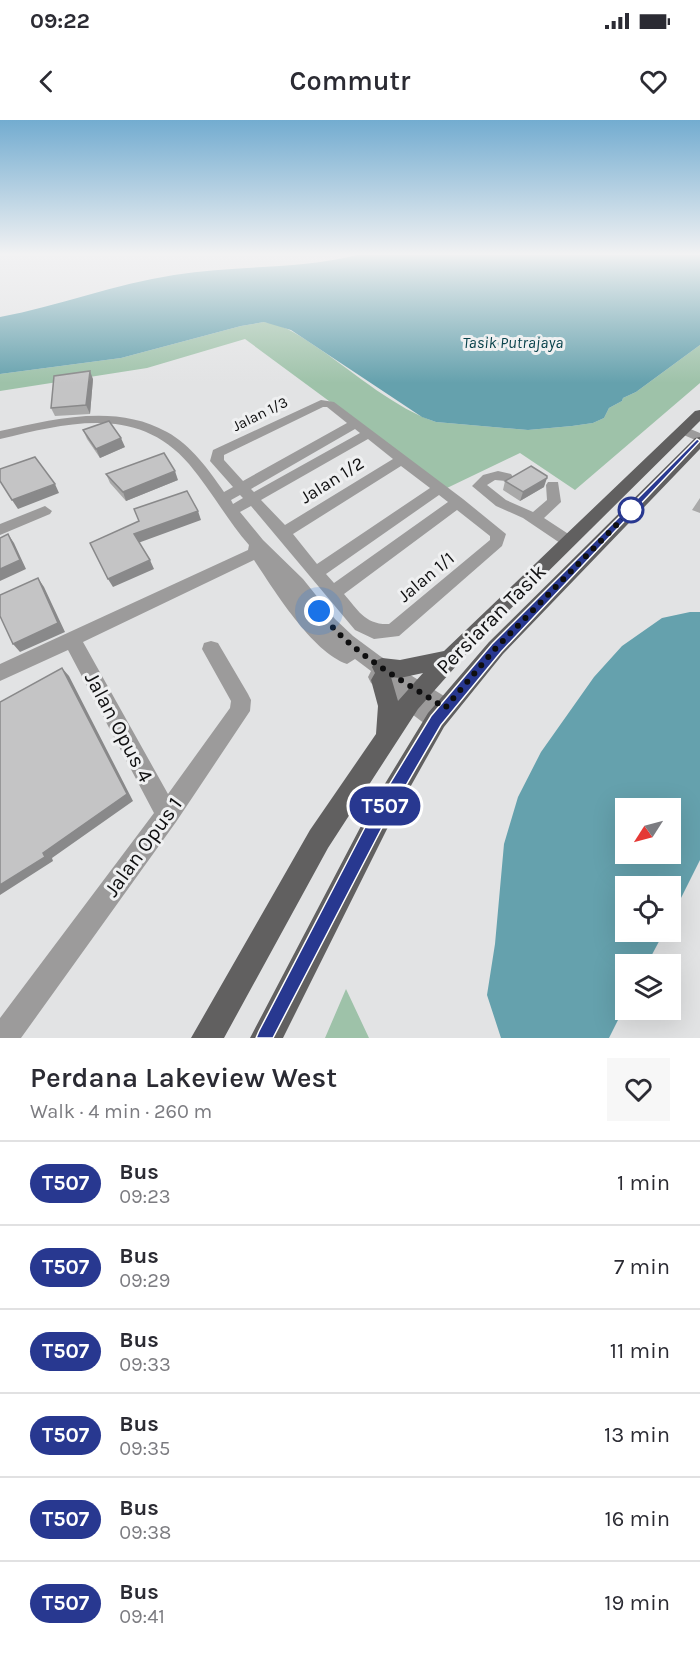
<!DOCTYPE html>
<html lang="en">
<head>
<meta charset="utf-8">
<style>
	:root { --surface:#fff; --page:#f7f7f7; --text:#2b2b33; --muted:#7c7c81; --line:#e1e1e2 }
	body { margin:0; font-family:Karla,sans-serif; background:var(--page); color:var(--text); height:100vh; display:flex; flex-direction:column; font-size:22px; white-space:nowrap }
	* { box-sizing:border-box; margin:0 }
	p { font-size:20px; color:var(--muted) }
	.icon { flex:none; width:33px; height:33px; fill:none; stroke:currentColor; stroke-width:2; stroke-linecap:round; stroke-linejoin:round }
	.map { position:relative; height:918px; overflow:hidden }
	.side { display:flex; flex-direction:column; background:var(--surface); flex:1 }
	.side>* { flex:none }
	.badge { padding:0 12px; border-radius:20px; font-size:21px; line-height:39px }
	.needle { width:39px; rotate:234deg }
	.buttons { position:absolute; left:615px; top:678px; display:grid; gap:12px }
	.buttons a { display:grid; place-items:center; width:66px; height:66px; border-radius:0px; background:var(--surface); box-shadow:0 6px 24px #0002; font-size:30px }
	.you { position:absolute; width:30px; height:30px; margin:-15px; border:4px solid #fff; border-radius:50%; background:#1a73e8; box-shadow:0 0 0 9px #1a73e833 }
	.map>.badge { position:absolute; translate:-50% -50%; box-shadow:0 0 0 3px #fff }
	.round { display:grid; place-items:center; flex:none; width:63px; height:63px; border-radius:0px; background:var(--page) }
	.overview { display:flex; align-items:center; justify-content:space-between; height:102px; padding:0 30px }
	h1 { font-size:28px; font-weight:600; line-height:45px }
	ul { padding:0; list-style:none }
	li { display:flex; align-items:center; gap:18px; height:84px; padding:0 30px; border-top:2px solid var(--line) }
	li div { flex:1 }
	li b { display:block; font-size:22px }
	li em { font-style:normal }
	li .badge { min-width:66px; font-weight:700; text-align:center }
	.status { display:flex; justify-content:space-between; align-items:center; height:42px; padding:0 30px; background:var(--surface); direction:ltr }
	.status svg { height:16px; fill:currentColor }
	header { display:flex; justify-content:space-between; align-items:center; height:78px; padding:0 30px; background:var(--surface); font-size:27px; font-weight:600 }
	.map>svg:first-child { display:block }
</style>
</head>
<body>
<div class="status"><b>09:22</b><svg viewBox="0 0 49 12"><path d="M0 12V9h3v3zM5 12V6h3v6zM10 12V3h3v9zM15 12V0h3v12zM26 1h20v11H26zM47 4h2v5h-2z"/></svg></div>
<header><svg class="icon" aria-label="back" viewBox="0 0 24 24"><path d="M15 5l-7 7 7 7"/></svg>Commutr<svg class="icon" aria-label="heart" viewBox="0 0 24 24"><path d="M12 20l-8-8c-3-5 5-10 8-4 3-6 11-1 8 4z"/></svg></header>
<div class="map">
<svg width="700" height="918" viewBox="0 0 700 918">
	<rect width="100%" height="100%" fill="#e2e3e4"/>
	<path fill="#9ec2a9" d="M264,202C287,205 303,218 321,230C356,254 396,289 436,302L528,310L572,306L593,303L604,298L609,288L622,281L623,278L636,272L700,225V263L575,370L520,333L447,368L245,219L147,248L0,271V254L121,238L241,206Z
		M346,869L369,918H325Z"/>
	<path fill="#65a1ad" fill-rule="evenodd" d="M357,135H700V225L636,272L623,278L622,281L609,288L604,298L593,303L572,306L528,310L436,302L422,297L291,210L264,202L241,206L121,238L0,254V197C59,186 115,164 174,155C235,145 297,150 357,135Z
		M690,492H700V740L671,798L670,766H626V812H664L647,844H626L625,886L609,918H501L487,875L495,824L504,724L518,677L541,632L594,557L622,526L662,498ZM626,688H670V734H626Z"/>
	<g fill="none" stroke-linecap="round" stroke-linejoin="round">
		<path fill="#9c9b9b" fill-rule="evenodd" d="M321,280L334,282L463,379L506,414L502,426L399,516L374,519L355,510L251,386L240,392L263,420L303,459L335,499L353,516L380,536L452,581L455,588L452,595L445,597L443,607L436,610L429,607L371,563L368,557L371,551L355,539L347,544C312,532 274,470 254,440L83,522L168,674L230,588L231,581L202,529L204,523L211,521L218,523L248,574L251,580L250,591L176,702L21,918H0V898L154,693L68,530L0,561V544L248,430L249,425C227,400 211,370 189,344C138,284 67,303 0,319V311C53,299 116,283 167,312C191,325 209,350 224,372L233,367L210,341L213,330ZM323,287H327L347,303L243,361L224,340V335ZM355,309L360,313L254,372L251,369ZM368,319L393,339L285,405L261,380ZM401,346L430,368L317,444L293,414ZM240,375L243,378L233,384L231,380ZM439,375L448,382L334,463L326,454ZM457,390L490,416V420L389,504C365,505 358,490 344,474Z
			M683,306L700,313V322L679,313L677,310Z
			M498,351L511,354L513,357L506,361L495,360L487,365L506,380L533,392L547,380L546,365L548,362H558L561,382L544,398L573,417L576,421L573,425H563L523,398L496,386L472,366L483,355Z
			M45,386L52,391L50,394L0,415V404Z"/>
		<path fill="#616060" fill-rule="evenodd" d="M700,290V301L480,519L418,589L328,728L224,918H191L310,710L376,614L378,586L371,560L375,553L372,547L375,541L382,538L400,540L444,531L695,291ZM423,553L398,581L391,557L400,558Z
			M700,317V329L503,534L444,607L390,703L283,918H250L372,685L428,593L489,522L695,318Z"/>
	</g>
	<path fill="#a9a9a9" d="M93,259L90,294L55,296L51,288Z
		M83,310L125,327L100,338L87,319Z
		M106,354L178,360L126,381L110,363Z
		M505,361L544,367L520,381L503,370Z
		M700,378V393L692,390Z"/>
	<path fill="#89898a" d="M90,251L93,259L90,294L86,285Z
		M121,318L125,327L100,338L96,329Z
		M175,351L178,360L126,381L123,372Z
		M547,358L544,367L520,381L523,372Z
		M55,364L59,373L18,389L12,380Z
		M198,391L201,400L138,423L134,414Z
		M8,414L14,423L26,449L0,461V449Z
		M150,440L154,449L113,467L108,459Z
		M38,458L44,467L65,512L20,532L13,524Z
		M62,548L69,556L133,681L52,738L53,741L0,775V765L43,733Z"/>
	<path fill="#c4c4c5" stroke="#89898a" stroke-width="1.5" d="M90,251L86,285L51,288L54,256Z
		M109,301L121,318L96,329L83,310Z
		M164,333L175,351L123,372L106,354Z
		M35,337L55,364L12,380L0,361V349Z
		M531,346L547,356V358L523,372L505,361Z
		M187,371L198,391L134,414L150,440L108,459L90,423L139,401L134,389Z
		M8,414L20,440L0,449V418Z
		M38,458L58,503L13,524L0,496V475Z
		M62,548L127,674L43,733L45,737L0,765V582Z"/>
	<linearGradient id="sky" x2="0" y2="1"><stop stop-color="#73acd0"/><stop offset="0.51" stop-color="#f2f2f3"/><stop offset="1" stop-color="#f2f2f3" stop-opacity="0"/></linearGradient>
	<rect width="700" height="263" fill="url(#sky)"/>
	<path fill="#283890" stroke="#fff" stroke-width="1.5" d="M697,319L700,321L501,532L441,605L386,700L273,918H256L259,911L375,688L431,596L492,524Z"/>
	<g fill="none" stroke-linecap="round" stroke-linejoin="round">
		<path stroke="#0f0f10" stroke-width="6" stroke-dasharray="0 10.8" d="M319,491C351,534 401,559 445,588L496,528L635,386L631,390"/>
	</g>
	<circle fill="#fff" stroke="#283890" stroke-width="3" cx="631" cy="390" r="12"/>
	<g text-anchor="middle" stroke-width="6" stroke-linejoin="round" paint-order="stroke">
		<g font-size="15" fill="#0f0f10" stroke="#eff0f1">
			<text transform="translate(260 294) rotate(-26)" y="5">Jalan 1/3</text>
		</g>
		<g font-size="16" font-style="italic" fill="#09424b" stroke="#eff0f1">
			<text x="513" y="228">Tasik Putrajaya</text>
		</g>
		<g font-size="18" fill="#0f0f10" stroke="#eff0f1">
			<text transform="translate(332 360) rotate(-32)" y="6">Jalan 1/2</text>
			<text transform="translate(426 457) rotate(-40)" y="6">Jalan 1/1</text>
		</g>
		<g font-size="21" fill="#0f0f10" stroke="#eff0f1">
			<text transform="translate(491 499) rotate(-45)" y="7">Persiaran Tasik</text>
			<text transform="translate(119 607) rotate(62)" y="7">Jalan Opus 4</text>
			<text transform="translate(143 727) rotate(-54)" y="7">Jalan Opus 1</text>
		</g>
	</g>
</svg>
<div class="buttons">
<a><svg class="needle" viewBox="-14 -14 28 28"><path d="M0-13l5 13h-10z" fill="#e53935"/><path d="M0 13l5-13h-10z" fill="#7c7c81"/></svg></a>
<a><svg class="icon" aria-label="locate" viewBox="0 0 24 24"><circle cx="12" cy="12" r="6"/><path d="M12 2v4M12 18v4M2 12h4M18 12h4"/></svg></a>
<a><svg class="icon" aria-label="layers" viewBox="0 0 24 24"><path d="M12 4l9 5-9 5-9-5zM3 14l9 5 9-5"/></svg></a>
</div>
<div class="you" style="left:319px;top:491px"></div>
<b class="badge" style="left:385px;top:686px;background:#283890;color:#fff">T507</b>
</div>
<section class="side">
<div class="overview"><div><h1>Perdana Lakeview West</h1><p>Walk · 4 min · 260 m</p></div><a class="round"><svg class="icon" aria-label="heart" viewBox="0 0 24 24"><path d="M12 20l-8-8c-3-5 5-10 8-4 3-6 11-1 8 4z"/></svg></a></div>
<ul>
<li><span class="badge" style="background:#283890;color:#fff">T507</span><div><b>Bus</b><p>09:23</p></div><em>1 min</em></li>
<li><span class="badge" style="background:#283890;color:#fff">T507</span><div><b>Bus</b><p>09:29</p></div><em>7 min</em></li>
<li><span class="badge" style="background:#283890;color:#fff">T507</span><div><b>Bus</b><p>09:33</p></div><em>11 min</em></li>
<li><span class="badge" style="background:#283890;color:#fff">T507</span><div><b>Bus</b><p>09:35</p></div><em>13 min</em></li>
<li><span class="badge" style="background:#283890;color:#fff">T507</span><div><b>Bus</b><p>09:38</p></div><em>16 min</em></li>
<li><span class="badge" style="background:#283890;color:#fff">T507</span><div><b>Bus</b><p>09:41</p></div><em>19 min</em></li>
</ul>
</section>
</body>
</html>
